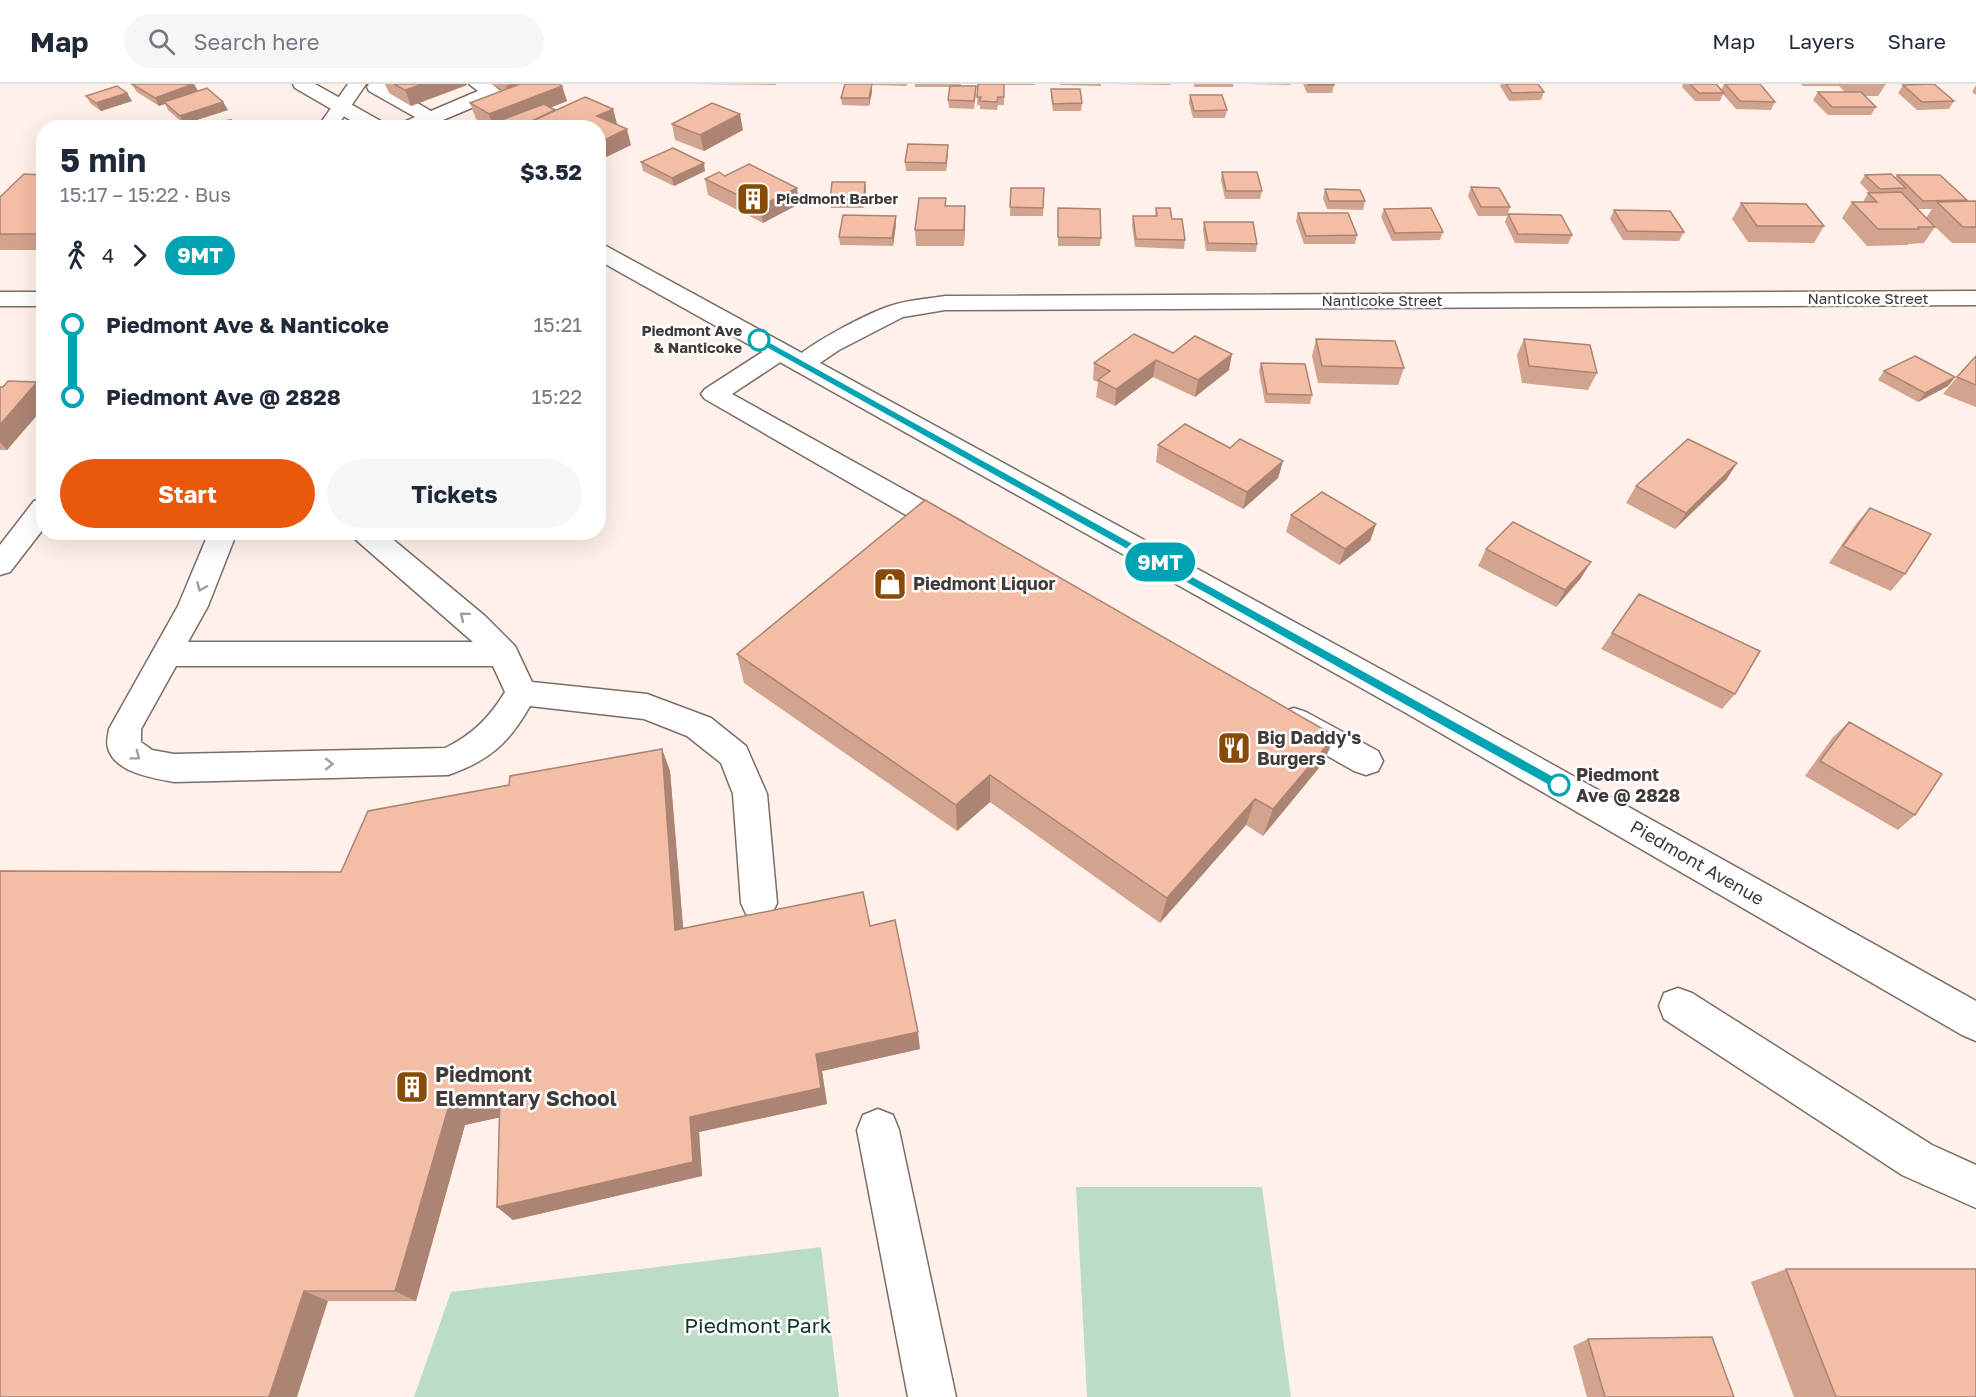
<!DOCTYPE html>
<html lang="en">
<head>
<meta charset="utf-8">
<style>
	:root { --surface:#fff; --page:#f6f6f7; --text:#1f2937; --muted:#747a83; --line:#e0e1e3; --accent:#ea580c }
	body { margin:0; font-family:"Golos Text",sans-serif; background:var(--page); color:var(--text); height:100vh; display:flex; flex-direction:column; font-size:22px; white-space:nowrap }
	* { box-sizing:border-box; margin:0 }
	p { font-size:20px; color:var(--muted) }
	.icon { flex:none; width:33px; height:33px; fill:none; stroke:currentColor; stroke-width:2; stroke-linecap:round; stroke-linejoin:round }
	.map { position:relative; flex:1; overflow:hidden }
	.details { position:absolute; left:36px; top:36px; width:570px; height:420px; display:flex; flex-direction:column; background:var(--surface); border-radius:24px; box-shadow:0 6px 24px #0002 }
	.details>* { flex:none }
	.badge { padding:0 12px; border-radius:20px; font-size:21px; line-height:39px }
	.map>.badge { position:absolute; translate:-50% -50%; box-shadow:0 0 0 3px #fff }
	.legs { display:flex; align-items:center; gap:9px; height:66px; padding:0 24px; font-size:20px }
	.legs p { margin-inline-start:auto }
	.head { display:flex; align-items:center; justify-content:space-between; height:102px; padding:0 24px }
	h1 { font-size:33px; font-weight:700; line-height:45px }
	.primary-button { display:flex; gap:12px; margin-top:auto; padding:12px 24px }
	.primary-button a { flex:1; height:69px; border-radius:36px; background:var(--accent); color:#fff; font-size:24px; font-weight:700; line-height:69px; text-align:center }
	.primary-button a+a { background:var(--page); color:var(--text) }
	ul { padding:0 24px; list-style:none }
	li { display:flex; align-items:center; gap:21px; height:72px; font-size:22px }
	li i { display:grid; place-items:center; width:9px; height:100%; margin:0 8px; background:currentColor }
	li i::after { content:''; width:15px; height:15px; margin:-8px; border:4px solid; border-radius:50%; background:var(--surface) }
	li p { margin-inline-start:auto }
	li:first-child i { background:linear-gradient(#0000 50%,currentColor 0) }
	li:last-child i { background:linear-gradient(currentColor 50%,#0000 0) }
	header { display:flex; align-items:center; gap:36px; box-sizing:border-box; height:84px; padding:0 30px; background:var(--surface); border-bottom:2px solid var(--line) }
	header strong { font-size:28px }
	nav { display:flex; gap:33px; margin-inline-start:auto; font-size:21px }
	.search { width:420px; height:54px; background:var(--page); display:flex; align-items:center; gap:15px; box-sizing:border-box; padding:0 21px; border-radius:33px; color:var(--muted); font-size:22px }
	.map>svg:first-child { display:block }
</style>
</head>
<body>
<header>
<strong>Map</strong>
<div class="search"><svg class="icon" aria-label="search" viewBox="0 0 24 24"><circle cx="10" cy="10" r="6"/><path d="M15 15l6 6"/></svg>Search here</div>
<nav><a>Map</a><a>Layers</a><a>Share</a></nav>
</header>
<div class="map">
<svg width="1976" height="1313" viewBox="0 0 1976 1313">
	<rect width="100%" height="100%" fill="#fff0ea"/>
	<path fill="#bbdcc5" d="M1076,1103H1262L1291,1313H1087Z
		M821,1163L839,1313H414L451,1208Z"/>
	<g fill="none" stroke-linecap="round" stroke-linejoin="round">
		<g stroke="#7a6d68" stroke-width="3">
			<path id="minor" d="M348,0H366L336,44H317Z
				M369,0H392L390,3L431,27L478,7L469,0H492L502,8L500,12L424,44H397L399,40L415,33L369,7L367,3Z
				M1976,207V221L945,226L903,233L839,266L811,285L802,287L793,285L790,280C802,263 868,229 890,222C907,216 927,215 945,212Z
				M0,208H44V222H0Z
				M779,261L788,263L791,268L788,273L732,310L964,439L968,446L964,453L954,456L944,453L705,315L701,310L705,305L770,263Z
				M44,415V444L10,488L0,491V461L34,417Z
				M209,448H237L208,522L188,558H473L355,455L351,448H384L485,532L515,562L532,598L647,610L711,634L746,662L767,710L777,819L772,830L759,835L746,830L741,819L733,710L721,679L687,652L644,635L530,622C509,659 489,677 448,691L174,698C153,694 115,689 108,664C106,659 108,651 109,645L178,522ZM176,582H493L505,608C489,634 472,651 445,664L174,670L152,666L141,658V645Z
				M1294,624L1306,628L1378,667L1383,677L1378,687L1366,691L1354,687L1282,646L1278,637L1282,628Z
				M1678,904L1692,909L1932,1061L1976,1081V1124L1902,1091L1664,935L1659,922L1664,909Z
				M878,1025L893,1031L899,1046L956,1313H908L857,1046L863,1031Z"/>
		</g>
		<g stroke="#7a6d68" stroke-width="3">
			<path id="major" d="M293,0H315L386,40L388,44H364L295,4Z
				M598,160L606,162L1428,611L1976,917V957L1962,951L1406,629L598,176Z"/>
		</g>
		<use href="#minor" fill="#fff" fill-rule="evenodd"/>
		<use href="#major" fill="#fff" fill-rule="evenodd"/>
	</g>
	<path fill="#d2a38f" d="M130,0H194L198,7L223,18L228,26L184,40L168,26L165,20L159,22L137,8L132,1Z
		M385,0H466L467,1L411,22L389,9Z
		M491,0H559L562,2L567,17L550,24L555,26L613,25L617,40L631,61L598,77V44H491L476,35L470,19L503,6Z
		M691,0H776V1Z
		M845,0H907V2L872,1V8L869,22L842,21L841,14Z
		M915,0H961V2L976,10L974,25L949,24L948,16L950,3H915Z
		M978,0H1035V1H1004V21H998L997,26L980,25V21H977Z
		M1060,0H1101V2L1060,1Z
		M1112,0H1170V1Z
		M1194,0H1233V3H1194Z
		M1248,0H1290V1Z
		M1303,0H1334V1L1332,9H1307Z
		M1501,0H1538L1544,8L1541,16L1509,17L1500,2Z
		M1683,0H1716L1721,6L1724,0H1760L1775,18L1771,26L1736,25L1723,10L1720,17H1695L1682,3Z
		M1801,0H1886L1878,12H1865L1876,23L1871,31H1828L1813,16L1818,8H1845L1839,2H1803Z
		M1903,1L1954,17L1949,25L1917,26L1898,9Z
		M1976,1V11L1972,8Z
		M1051,5L1082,19L1081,27H1053L1051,13Z
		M127,9L132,17L101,27L91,20L86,12Z
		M1190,11L1227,26L1225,34H1193L1189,19Z
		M672,40L743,46L704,67L675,56Z
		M948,69L946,87H906L905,78Z
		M641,78L705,87L674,102L643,87Z
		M1222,88L1262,107L1260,115H1225L1221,96Z
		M44,91V166H0V113Z
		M1865,91L1895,94L1897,91L1966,117H1976V159H1952L1926,134L1932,125H1917L1935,143L1924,159L1909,160L1908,161L1867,162L1842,134L1852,118H1863L1868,109H1870L1860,99Z
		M725,92L799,120L763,139L708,111L705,95Z
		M865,98L866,106L864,124H831L830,116Z
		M1471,103L1510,123L1507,132H1478L1468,112Z
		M1011,104H1044L1043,132H1010Z
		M1325,105L1365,117L1363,126L1327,125L1323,114Z
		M1741,119L1824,142L1814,159L1748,158L1732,135Z
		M946,122L965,139L964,162H916L915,146Z
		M1058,124L1101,154L1100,162H1058Z
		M1156,124L1172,135L1185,156L1184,165L1135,163L1132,141L1133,132H1155Z
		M1384,125L1443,148L1440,156L1392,157L1381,133Z
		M1614,126L1684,148L1679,157L1623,156L1610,135Z
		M1298,129L1357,151L1355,160H1304L1296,137Z
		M1508,130L1572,151L1568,160L1515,159L1505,138Z
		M896,132V140L893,162L840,161L839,153Z
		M1204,138L1257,160L1256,168L1206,167L1203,146Z
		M1316,255L1404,284L1398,301L1318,299L1312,272Z
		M1524,255L1597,289L1588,306L1522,299L1517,271Z
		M1173,269L1229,286L1195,313L1153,293L1115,322L1096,313L1098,298L1093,296L1094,279Z
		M1976,272V323L1943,310L1957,293Z
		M1261,279L1312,311L1310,320L1265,319L1259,287Z
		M1884,287L1955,293L1948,302L1918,318L1878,296Z
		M37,298L44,306V323L7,366H0V303Z
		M1158,361L1230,364L1283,377L1278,394L1243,425L1156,378Z
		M1737,379L1726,396L1675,445L1626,419L1636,402Z
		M1870,424L1905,490L1891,507L1829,479L1856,440Z
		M1291,431L1376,440L1370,457L1339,481L1286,448Z
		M1486,465L1581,494L1556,523L1478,482Z
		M1612,549L1735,610L1722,625L1601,565Z
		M737,570L1335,652L1323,679L1263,752L1246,741L1160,839L990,718L957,747L744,599Z
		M1849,638L1915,731L1898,746L1805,692L1833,653Z
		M662,665L670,687L683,845L870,842L920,965L822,987L827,1020L699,1048L702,1092L513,1136L497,1123L499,1033L465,1041L416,1217H328L0,1313L341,788L509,701Z
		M1786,1185L1976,1313H1794L1751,1198Z
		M1588,1255L1734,1313H1587L1573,1262Z"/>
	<path fill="#ab8474" d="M193,0H194L198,7L164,18L165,20L159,22L155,14Z
		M423,0H466L467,1L411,22L405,6Z
		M511,0H534L509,9L506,2Z
		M872,0V8L869,22V14Z
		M562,2L567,17L503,42L496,38L498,44H494L489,30Z
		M127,9L132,17L101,27L96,19Z
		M223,18L228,26L184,40L180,32Z
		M613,25L617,40L597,32Z
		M740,30L743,46L704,67L700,51Z
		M231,36L235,44H229Z
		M627,45L631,61L598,77V59Z
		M948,61V69L946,87V79Z
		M704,79L705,87L674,102L672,94Z
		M865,98L866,106L864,124V115Z
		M797,104L799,120L763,139L760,122Z
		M965,122V139L964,162V146Z
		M896,132V140L893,162L892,154Z
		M1232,270L1229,286L1195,313L1198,296Z
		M1156,276L1153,293L1115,322L1116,305Z
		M1955,293L1948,302L1918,318L1925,309Z
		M37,298L44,306V323L7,366L0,358V341Z
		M1283,377L1278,394L1243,425L1247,408Z
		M1737,379L1726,396L1675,445L1686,429Z
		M1376,440L1370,457L1339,481L1345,465Z
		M1591,478L1581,494L1556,523L1565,506Z
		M1335,652L1323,679L1263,752L1273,725Z
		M662,665L670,687L685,865L675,846Z
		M990,691V718L957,747L956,721Z
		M1255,715L1246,741L1160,839L1167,814Z
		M918,948L920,965L822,987L827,1020L699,1048L702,1092L513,1136L497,1123L690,1033L816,970Z
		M500,1014L516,1030L465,1041L416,1217L395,1207L448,1025Z
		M304,1207L328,1217L297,1313H269Z"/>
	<path fill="#f4bda6" stroke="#ab8474" stroke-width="1.5" d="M132,0H193L155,14Z
		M394,0H423L405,6Z
		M520,0H559L562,2L489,30L470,19Z
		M845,0H872L869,14H841Z
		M978,0H1004V13H998L997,18L980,17L981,13H977Z
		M1308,0H1334V1H1309Z
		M1506,0H1538L1544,8L1512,9Z
		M1690,0H1716L1724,9H1699Z
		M1725,0H1760L1775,18L1740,17Z
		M1934,0L1954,17L1922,18L1903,1Z
		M117,2L127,9L96,19L86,12Z
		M950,2H976L974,17L948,16Z
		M207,4L223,18L180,32L164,18Z
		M1051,5H1080L1082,19L1053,20Z
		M1818,8H1861L1876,23H1832Z
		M1190,11H1222L1227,26L1194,27Z
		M585,13L613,25L597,32L627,45L598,59V44H517Z
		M712,19L740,30L700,51L672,40Z
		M544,20L555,26L517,44H505L496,38Z
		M231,36L229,44H187L188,42Z
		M908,60L948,61L946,79L905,78Z
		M673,64L704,79L672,94L641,78Z
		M749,80L797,104L760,122L705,95L719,88L725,92Z
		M1222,88H1257L1262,107H1226Z
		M24,90L44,91V150H0V113Z
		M1891,90L1906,104L1880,105L1865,91Z
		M1897,91H1940L1967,116L1923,117Z
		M832,98H865L864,115L830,116Z
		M1471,103L1499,104L1510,123H1481Z
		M1011,104H1044L1043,124L1010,123Z
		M1325,105L1360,106L1365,117H1329Z
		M1901,108L1935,143H1918L1919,145H1878L1852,118H1877L1868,109Z
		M919,114H946L945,122H965L964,146H915Z
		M1976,117V143H1963L1937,118Z
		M1741,119L1806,120L1824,142H1757Z
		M1058,124L1100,125L1101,154L1058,153Z
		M1156,124H1170L1172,135H1182L1185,156L1136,155L1133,132H1157Z
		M1431,124L1443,148L1395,149L1384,125Z
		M1614,126L1670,127L1684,148L1627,147Z
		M1298,129H1348L1357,151L1306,152Z
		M1508,130L1561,131L1572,151L1518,150Z
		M843,131L896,132L892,154L839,153Z
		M1204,138H1253L1257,160L1208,159Z
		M1134,250L1173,269L1195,252L1232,270L1198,296L1156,276L1116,305L1098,296L1110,287L1094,279Z
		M1316,255L1395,257L1404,284L1322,282Z
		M1524,255L1590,261L1597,289L1529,282Z
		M1915,272L1955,293L1925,309L1884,287Z
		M1976,272V301L1957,293Z
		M1261,279L1305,280L1312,311L1267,310Z
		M8,297L37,298L0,341V303H3Z
		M1185,340L1230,364L1240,355L1283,377L1247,408L1158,361Z
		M1688,355L1737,379L1686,429L1636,402Z
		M1322,408L1376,440L1345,465L1291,431Z
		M925,416L1335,652L1273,725L1255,715L1167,814L990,691L956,721L737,570Z
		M1870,424L1931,450L1905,490L1843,462Z
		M1513,438L1591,478L1565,506L1486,465Z
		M1639,510L1760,567L1735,610L1612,549Z
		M1849,638L1942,690L1915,731L1820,677Z
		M662,665L675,846L863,808L870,842L895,836L918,948L816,970L821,1004L690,1033L693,1078L497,1123L500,1014L448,1025L395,1207H304L269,1313H0V787L341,788L368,727L509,701L510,692Z
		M1786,1185H1976V1313H1836Z
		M1712,1253L1734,1313H1605L1588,1255Z"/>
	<defs><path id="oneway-chevron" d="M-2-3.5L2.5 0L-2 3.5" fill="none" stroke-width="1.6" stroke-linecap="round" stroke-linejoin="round" transform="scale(1.5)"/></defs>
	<g stroke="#a09c9c">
		<use href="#oneway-chevron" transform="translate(201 503) rotate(113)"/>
		<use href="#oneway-chevron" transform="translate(464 532) rotate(-140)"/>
		<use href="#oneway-chevron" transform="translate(136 672) rotate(37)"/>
		<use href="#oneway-chevron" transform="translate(329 680) rotate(-1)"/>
	</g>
	<path fill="#00a3b4" stroke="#fff" stroke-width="1.5" d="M756,254H762L1564,698V705H1555L756,258Z"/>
	<defs>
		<g id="building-square" transform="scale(1.725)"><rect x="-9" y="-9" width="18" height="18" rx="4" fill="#874b05" stroke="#fff"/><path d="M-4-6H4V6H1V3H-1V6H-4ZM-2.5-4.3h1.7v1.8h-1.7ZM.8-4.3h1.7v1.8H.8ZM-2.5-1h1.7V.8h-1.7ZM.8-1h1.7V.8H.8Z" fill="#fff"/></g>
		<g id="shop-square" transform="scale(1.725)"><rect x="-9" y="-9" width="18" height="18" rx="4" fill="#874b05" stroke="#fff"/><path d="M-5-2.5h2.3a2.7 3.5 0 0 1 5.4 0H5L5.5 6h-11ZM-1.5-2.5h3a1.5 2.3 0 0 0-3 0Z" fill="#fff"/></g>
		<g id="restaurant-square" transform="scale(1.725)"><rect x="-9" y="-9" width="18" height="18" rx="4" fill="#874b05" stroke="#fff"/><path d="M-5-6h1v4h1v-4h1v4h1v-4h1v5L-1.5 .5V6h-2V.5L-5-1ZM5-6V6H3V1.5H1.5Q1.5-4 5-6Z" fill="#fff"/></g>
	</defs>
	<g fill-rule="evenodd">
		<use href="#building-square" x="753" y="115"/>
		<use href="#shop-square" x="890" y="500"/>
		<use href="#restaurant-square" x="1234" y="664"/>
		<use href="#building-square" x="412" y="1003"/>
	</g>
	<g fill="#fff" stroke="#00a3b4" stroke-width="3">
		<circle cx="759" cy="256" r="10"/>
		<circle cx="1559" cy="701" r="10"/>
	</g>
	<g text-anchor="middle" stroke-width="5" stroke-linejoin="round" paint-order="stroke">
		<g font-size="15" font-weight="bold" fill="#403a38" stroke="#fff" text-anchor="start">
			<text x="776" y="120">Piedmont Barber</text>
		</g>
		<g font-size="15" fill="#403a38" stroke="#fff">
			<text x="1868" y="220">Nanticoke Street</text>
			<text x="1382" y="222">Nanticoke Street</text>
		</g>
		<g font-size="15" font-weight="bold" fill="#403a38" stroke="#fff" text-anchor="end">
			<text x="742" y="252">Piedmont Ave<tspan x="742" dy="17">&amp; Nanticoke</tspan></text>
		</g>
		<g font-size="18" font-weight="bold" fill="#403a38" stroke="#fff" text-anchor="start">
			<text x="913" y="506">Piedmont Liquor</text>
			<text x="1257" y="660">Big Daddy's<tspan x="1257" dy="21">Burgers</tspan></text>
		</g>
		<g font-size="18" font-weight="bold" fill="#403a38" stroke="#fff" text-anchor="start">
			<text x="1576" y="697">Piedmont<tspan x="1576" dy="21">Ave @ 2828</tspan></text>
		</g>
		<g font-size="18" fill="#403a38" stroke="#fff">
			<text transform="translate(1697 779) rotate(30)" y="6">Piedmont Avenue</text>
		</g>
		<g font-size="21" font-weight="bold" fill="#403a38" stroke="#fff" text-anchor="start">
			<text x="435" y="998">Piedmont<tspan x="435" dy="24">Elemntary School</tspan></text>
		</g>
		<g font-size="21" fill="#103721" stroke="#fff">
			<text x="758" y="1249">Piedmont Park</text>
		</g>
	</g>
</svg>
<b class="badge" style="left:1160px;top:478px;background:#00a3b4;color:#fff">9MT</b>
<section class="details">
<div class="head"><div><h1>5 min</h1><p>15:17 – 15:22 · Bus</p></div><b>$3.52</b></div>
<div class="legs"><svg class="icon" aria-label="walk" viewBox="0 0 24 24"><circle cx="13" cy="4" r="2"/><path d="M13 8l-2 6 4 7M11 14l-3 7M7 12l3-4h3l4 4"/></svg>4<svg class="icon" aria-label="forward" viewBox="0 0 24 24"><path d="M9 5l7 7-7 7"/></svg><b class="badge" style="background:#00a3b4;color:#fff">9MT</b></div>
<ul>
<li><i style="color:#00a3b4"></i><b>Piedmont Ave &amp; Nanticoke</b><p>15:21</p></li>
<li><i style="color:#00a3b4"></i><b>Piedmont Ave @ 2828</b><p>15:22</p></li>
</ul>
<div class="primary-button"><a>Start</a><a>Tickets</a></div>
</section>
</div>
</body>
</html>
